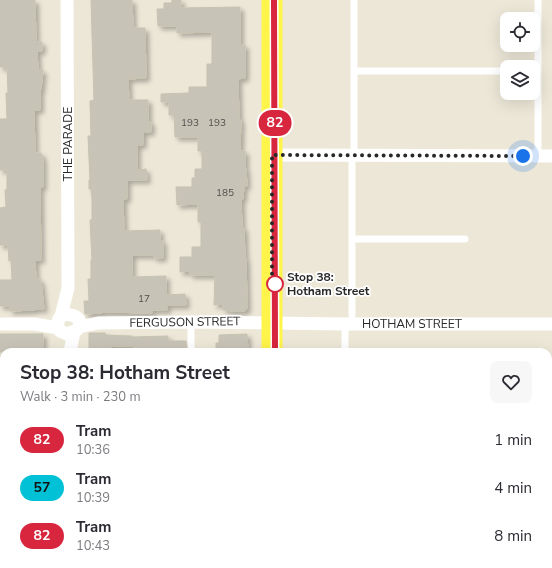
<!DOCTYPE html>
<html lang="en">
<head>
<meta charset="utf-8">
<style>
	:root { --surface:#fff; --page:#f7f7f7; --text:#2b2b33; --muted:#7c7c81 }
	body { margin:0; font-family:"Nunito Sans",sans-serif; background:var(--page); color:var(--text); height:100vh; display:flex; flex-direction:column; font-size:15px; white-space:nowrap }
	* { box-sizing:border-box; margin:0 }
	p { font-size:13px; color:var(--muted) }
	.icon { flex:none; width:22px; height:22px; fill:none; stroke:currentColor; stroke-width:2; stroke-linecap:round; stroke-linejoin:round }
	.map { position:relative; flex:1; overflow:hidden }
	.drawer { position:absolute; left:0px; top:348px; width:552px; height:220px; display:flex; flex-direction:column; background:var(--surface); border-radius:12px 12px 0 0; box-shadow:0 4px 16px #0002 }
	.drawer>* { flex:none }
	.badge { padding:0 8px; border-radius:13px; font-size:14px; line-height:26px }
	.fabs { position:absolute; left:500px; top:12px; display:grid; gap:8px }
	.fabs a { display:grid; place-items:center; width:40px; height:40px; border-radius:8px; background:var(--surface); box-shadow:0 4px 16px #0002; font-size:20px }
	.you { position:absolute; width:20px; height:20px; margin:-10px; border:3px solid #fff; border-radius:50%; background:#1a73e8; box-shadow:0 0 0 6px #1a73e833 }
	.map>.badge { position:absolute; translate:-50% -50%; box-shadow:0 0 0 2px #fff }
	.round { display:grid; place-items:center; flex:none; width:42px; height:42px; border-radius:8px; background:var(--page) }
	.head { display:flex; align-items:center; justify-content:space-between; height:68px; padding:0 20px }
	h1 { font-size:19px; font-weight:700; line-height:30px }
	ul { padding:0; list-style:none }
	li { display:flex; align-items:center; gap:12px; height:48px; padding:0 20px }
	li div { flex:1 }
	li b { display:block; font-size:15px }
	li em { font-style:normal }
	li .badge { min-width:44px; font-weight:700; text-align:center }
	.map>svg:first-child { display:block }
</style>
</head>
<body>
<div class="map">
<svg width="552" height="568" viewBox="0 0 552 568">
	<defs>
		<filter id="shadow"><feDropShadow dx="3.5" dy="3.5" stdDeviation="2" flood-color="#0004"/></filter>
	</defs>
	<rect width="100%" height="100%" fill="#ece7d7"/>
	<path fill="#c7c3b7" stroke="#c7c3b1" filter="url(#shadow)" d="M0,0H35L36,42H42V51H37L38,70H43L41,90H40V110H34L35,153H41V155H42L43,162V187H40L41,260H35L36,279L39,278V281H41L44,309H35V310L10,311V306H0V280H12L11,260L9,261L8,245H0V208L6,207L5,190H7V170H0V119H7L6,93H8L7,67H0Z
		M91,0H132L133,28H145L146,78L128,79L129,100H148V122H151V132H143V145H137V170L146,169L147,180H127V199H123L124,231L160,230V241H163V258H154V255H132V277L166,276V295L185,294L186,305H167V310H152V313L102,312V313L85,314L84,301H89L88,279H91V260H92L90,220H92V198L91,189H89V180H90L88,136H91L90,101L94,100Z
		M172,0H181V8L240,7V45H245V78L238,79L239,118L241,120L240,151H245V168H246L247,186H244L243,199H241L242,228H244L245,258H246L247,302V309L245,310V311H229V310H223V304L214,305L215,275H190V271L180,272V257H192V247H201V222H198V204L177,205L176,187H192V178H195V169H202V151H198V137H175L174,115H169V102H161V94L189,93V87H207V64H212V32L177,33V26H158L157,9H164V3H172Z
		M89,333H105L106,335L132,336V337L168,336V341H186V352H134V346H111L110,352H90L89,351Z
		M0,334H43V352H0Z
		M247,334L248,352H216V343H219V335Z"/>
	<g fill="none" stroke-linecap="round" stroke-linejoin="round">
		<path stroke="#fff" stroke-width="7" d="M538,0V156
			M354,71H507
			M352,156V324
			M354,156V0
			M352,239H465
			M191,322V352
			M345,352V324
			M170,564V568
			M538,564V568"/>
		<path stroke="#fff" stroke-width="13" d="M272,155L552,156
			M63,315C74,314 85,318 77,330L67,334L60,331C56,325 57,319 63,315Z
			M61,316L68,288L67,0
			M0,324H35L58,328
			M79,327L98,323L191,322L345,324H552
			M70,352L74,332
			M548,492H552
			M68,564V568"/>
		<path stroke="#fff44a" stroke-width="21" d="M272,352V0
			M270,568V564"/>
		<path stroke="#9b9ab5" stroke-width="1" d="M275,0V352
			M273,568V564"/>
	</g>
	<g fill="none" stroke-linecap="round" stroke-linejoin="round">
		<g stroke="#fff" stroke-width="9">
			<path id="line" d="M274,0L275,352"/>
		</g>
		<use href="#line" stroke="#d7263d" stroke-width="6"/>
		<path stroke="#282828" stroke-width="4" stroke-dasharray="0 7.2" d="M275,284L272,285V155L523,156"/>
	</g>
	<circle fill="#fff" stroke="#d7263d" stroke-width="2" cx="275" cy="284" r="8"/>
	<g text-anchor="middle" stroke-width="3.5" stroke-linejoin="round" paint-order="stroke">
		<g font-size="10" fill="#504f4c">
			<text x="190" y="126">193</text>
			<text x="217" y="126">193</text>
			<text x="225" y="196">185</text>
			<text x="144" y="302">17</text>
		</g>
		<g font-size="12" fill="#282828" stroke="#fff">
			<text transform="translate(68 144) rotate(-90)" y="4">THE PARADE</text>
			<text transform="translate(185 322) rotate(-1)" y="4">FERGUSON STREET</text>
			<text x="412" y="328">HOTHAM STREET</text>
		</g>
		<g font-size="12" font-weight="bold" fill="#282828" stroke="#fff" text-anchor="start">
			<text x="287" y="281">Stop 38:<tspan x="287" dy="14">Hotham Street</tspan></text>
		</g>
	</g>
</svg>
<div class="fabs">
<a><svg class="icon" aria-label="locate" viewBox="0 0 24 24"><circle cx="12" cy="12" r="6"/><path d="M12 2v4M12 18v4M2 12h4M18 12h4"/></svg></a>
<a><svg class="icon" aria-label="layers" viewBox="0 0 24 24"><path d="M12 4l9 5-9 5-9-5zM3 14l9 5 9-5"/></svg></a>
</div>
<div class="you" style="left:523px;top:156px"></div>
<b class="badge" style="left:275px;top:123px;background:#d7263d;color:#fff">82</b>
<section class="drawer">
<div class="head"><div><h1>Stop 38: Hotham Street</h1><p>Walk · 3 min · 230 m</p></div><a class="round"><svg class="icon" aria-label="heart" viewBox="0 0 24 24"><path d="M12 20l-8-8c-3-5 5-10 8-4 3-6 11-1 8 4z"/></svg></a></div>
<ul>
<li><span class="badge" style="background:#d7263d;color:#fff">82</span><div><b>Tram</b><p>10:36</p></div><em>1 min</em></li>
<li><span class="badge" style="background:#00c1d5;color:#111">57</span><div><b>Tram</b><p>10:39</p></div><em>4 min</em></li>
<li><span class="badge" style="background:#d7263d;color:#fff">82</span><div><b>Tram</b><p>10:43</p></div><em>8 min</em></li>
</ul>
</section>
</div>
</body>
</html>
